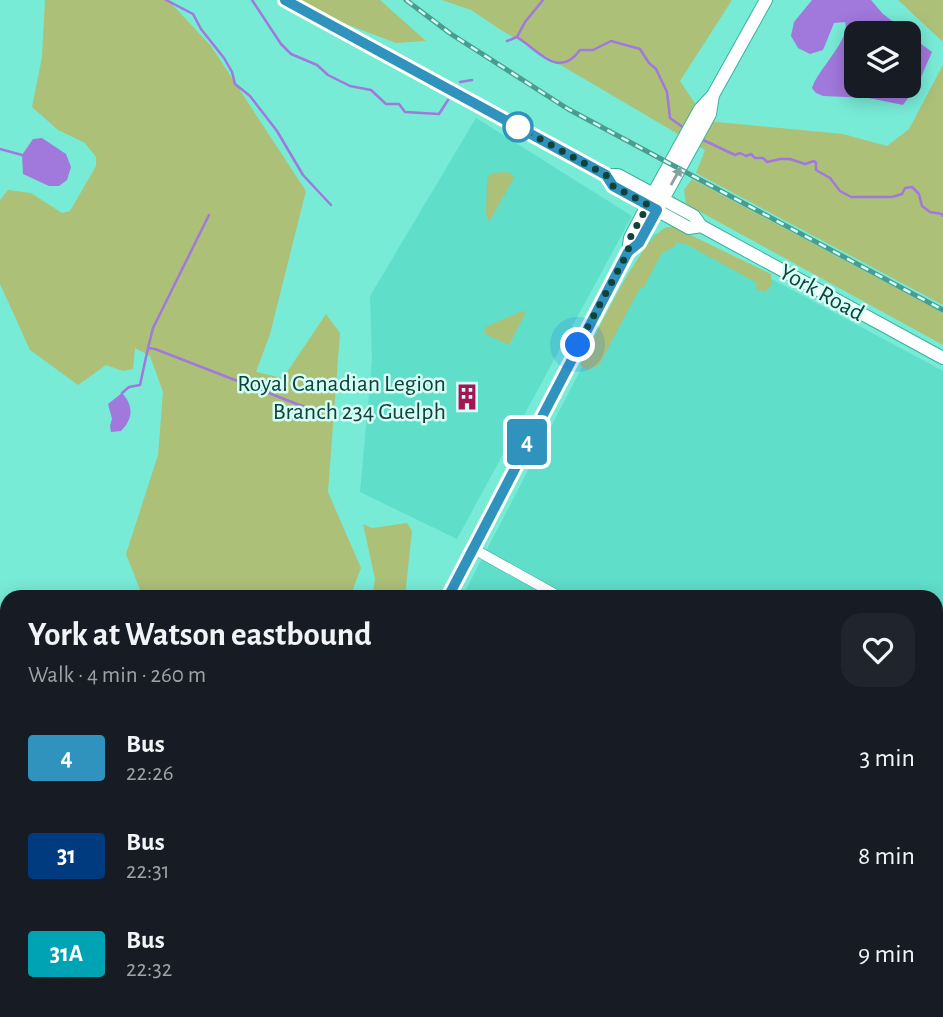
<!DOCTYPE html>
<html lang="en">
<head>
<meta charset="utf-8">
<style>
	:root { --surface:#171b24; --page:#20242c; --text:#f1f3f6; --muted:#9ea1a6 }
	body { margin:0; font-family:"Alegreya Sans",sans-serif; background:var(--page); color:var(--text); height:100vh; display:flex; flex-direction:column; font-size:26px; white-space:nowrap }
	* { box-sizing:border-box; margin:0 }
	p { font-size:23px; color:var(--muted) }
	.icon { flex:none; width:38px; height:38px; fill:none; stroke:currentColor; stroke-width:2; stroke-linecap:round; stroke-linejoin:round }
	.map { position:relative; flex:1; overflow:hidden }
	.drawer { position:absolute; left:0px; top:590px; width:943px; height:429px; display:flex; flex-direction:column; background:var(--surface); border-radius:21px 21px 0 0; box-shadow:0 4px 18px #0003 }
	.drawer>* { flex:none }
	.badge { padding:0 14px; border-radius:5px; font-size:24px; line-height:46px }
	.buttons { position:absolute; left:844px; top:21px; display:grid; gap:14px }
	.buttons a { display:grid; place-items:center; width:77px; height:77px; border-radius:14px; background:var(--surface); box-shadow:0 4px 18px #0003; font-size:35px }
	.you { position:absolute; width:35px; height:35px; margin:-18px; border:5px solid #fff; border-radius:50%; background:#1a73e8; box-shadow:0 0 0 10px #1a73e833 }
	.map>.badge { position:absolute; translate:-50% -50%; box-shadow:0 0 0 4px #fff }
	.round { display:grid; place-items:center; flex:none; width:74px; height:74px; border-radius:21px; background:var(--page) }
	.head { display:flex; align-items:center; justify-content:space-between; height:119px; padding:0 28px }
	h1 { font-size:33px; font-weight:600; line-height:52px }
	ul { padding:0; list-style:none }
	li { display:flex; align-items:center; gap:21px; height:98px; padding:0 28px }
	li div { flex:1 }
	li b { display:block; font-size:26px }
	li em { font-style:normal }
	li .badge { min-width:77px; font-weight:700; text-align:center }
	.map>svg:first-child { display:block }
</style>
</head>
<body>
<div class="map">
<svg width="943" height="1017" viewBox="0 0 943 1017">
	<rect width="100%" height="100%" fill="#78ebd7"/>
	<path fill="#5fdeca" d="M476,118L632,216L457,539L360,492L372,360L370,296Z
		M677,228L943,371V1017H400L401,1012H936V597H462L651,235Z"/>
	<path fill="#acc078" d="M45,0H168L211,46L306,191L270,334L256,372L283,378L326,314L340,333L328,492L361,568L350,597H143L126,554L158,455L163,392L150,356L135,348L133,369L123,371L106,365L78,385L30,350L0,284V200L8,190L31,193L62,213L70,211L96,166V157L85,143L58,130L32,107L42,57Z
		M299,0H380L426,41L396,43L330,18Z
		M442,0H732L680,81L707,121L843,134L887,146L909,129L943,65V305L696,173L705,150L501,30L471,10Z
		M898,0H943V42Z
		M504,172L511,173L514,178L489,222L486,214L487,178L492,173Z
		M692,179L943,313V345L686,204L684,190Z
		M667,227H674L771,274L772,285L765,292L755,289L757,283L684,243L682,244L677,242L674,247L662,253L644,287L640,288L599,365L587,370L581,366V363C595,336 642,236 667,227Z
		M522,311L526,312L509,345L485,334L484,330L487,326Z
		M407,523L412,531L405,597H372L375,579L363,524L372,528Z"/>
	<path fill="#a178dc" d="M812,0H871L883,14L908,33H856V86H908V34L932,52L918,84L903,105L869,98L823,96L816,93L812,88C818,69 851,39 845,22L834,23L823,50L810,54L798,48L791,36L794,22Z
		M42,138L66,154L71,167L67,180L59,186H49L23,174L22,155L33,139Z
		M122,393C134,406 133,419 121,431L111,432L110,426L112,419L108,404Z"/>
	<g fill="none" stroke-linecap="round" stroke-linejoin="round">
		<path stroke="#a178dc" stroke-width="2.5" d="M166,0L193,14L201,29L224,58L232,72L235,84L250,96L277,131L303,175L331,205
			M252,0L281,44L291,54L317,65L328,75L350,86L371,90L386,104H399L405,112L439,114L448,100
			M517,37L525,22L543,0
			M507,41L517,37C538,50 558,80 580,50H593L611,41L640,49L649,63L656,69L667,92L670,118L684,128
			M460,82L472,80
			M701,139L735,155L740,153L746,156L751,154L755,158H763L767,162L780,159H790L805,164L814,161L816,163V170L830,178L840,191L851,197H892L902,194L905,188L912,187L919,194L922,206L930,212L942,214L943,216
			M0,149L22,155
			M148,348L153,328L209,215
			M122,393L129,387L140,385L148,348L155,349L310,409L326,411
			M183,1017L186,1012
			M203,1017L206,1012"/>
		<g stroke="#38b2a0" stroke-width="11">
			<path id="minor" d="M472,548L560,597
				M936,671L943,658
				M936,929L943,932
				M748,1017L751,1012"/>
		</g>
		<g stroke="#38b2a0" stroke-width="14">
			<path id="major" d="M285,0L606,175H618L694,216L701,226L943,358
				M606,175L613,186L689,228L701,226
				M628,252L639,243L710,114L713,95
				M448,597L628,252L630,238L653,194L700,109L713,95L766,0
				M384,1017V1012"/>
		</g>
		<use href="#minor" stroke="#fff" stroke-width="10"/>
		<use href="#major" stroke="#fff" stroke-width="12"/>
		<g stroke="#479d8f" stroke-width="5">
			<path id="rail" d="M406,0L451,34L568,109L943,310"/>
		</g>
		<use href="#rail" stroke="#d5fef5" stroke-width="2.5" stroke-dasharray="8" stroke-linecap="butt"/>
	</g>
	<defs><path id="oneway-solid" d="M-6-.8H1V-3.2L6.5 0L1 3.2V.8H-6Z" transform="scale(1.75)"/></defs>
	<use fill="#86a09c" href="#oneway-solid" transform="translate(676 176) rotate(-61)"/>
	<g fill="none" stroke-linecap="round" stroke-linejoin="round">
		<g stroke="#fff" stroke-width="16">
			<path id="line" d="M285,0L606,175L613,186L657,210L639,243L628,252L448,597"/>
		</g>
		<use href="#line" stroke="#2f93be" stroke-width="10"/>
		<path stroke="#0e423a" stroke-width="7" stroke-dasharray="0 12.6" d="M518,127L606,175L613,186L648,205L630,238L628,252L578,345"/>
	</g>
	<defs>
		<g id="building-bare" transform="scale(2.1)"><path d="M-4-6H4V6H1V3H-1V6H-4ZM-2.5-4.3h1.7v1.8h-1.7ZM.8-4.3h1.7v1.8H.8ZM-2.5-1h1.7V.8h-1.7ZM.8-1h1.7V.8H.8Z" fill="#a51455" stroke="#d5fef5" stroke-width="2.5" paint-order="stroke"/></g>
	</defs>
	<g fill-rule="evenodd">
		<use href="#building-bare" x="467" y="397"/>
	</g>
	<circle fill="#fff" stroke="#2f93be" stroke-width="3.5" cx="518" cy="127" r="14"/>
	<g text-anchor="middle" stroke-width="5" stroke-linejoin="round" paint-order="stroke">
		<g font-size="24" fill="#0e423a" stroke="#d5fef5">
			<text transform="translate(822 292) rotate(29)" y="8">York Road</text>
		</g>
		<g font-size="24" fill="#0e423a" stroke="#d5fef5" text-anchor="end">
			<text x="446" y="391">Royal Canadian Legion<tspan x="446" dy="28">Branch 234 Guelph</tspan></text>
		</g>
	</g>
</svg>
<div class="buttons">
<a><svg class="icon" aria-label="layers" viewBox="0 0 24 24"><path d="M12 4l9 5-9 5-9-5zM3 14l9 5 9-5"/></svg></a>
</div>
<div class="you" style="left:578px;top:345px"></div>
<b class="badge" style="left:527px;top:442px;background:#2f93be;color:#fff">4</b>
<section class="drawer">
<div class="head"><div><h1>York at Watson eastbound</h1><p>Walk · 4 min · 260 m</p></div><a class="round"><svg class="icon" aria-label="heart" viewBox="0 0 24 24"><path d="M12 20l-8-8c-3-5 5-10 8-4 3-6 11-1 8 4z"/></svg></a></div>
<ul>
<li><span class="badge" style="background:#2f93be;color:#fff">4</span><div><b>Bus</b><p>22:26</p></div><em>3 min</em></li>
<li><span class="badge" style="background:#003b80;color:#fff">31</span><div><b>Bus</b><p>22:31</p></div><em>8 min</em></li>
<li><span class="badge" style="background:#00a3b4;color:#fff">31A</span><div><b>Bus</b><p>22:32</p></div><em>9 min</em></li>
</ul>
</section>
</div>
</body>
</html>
